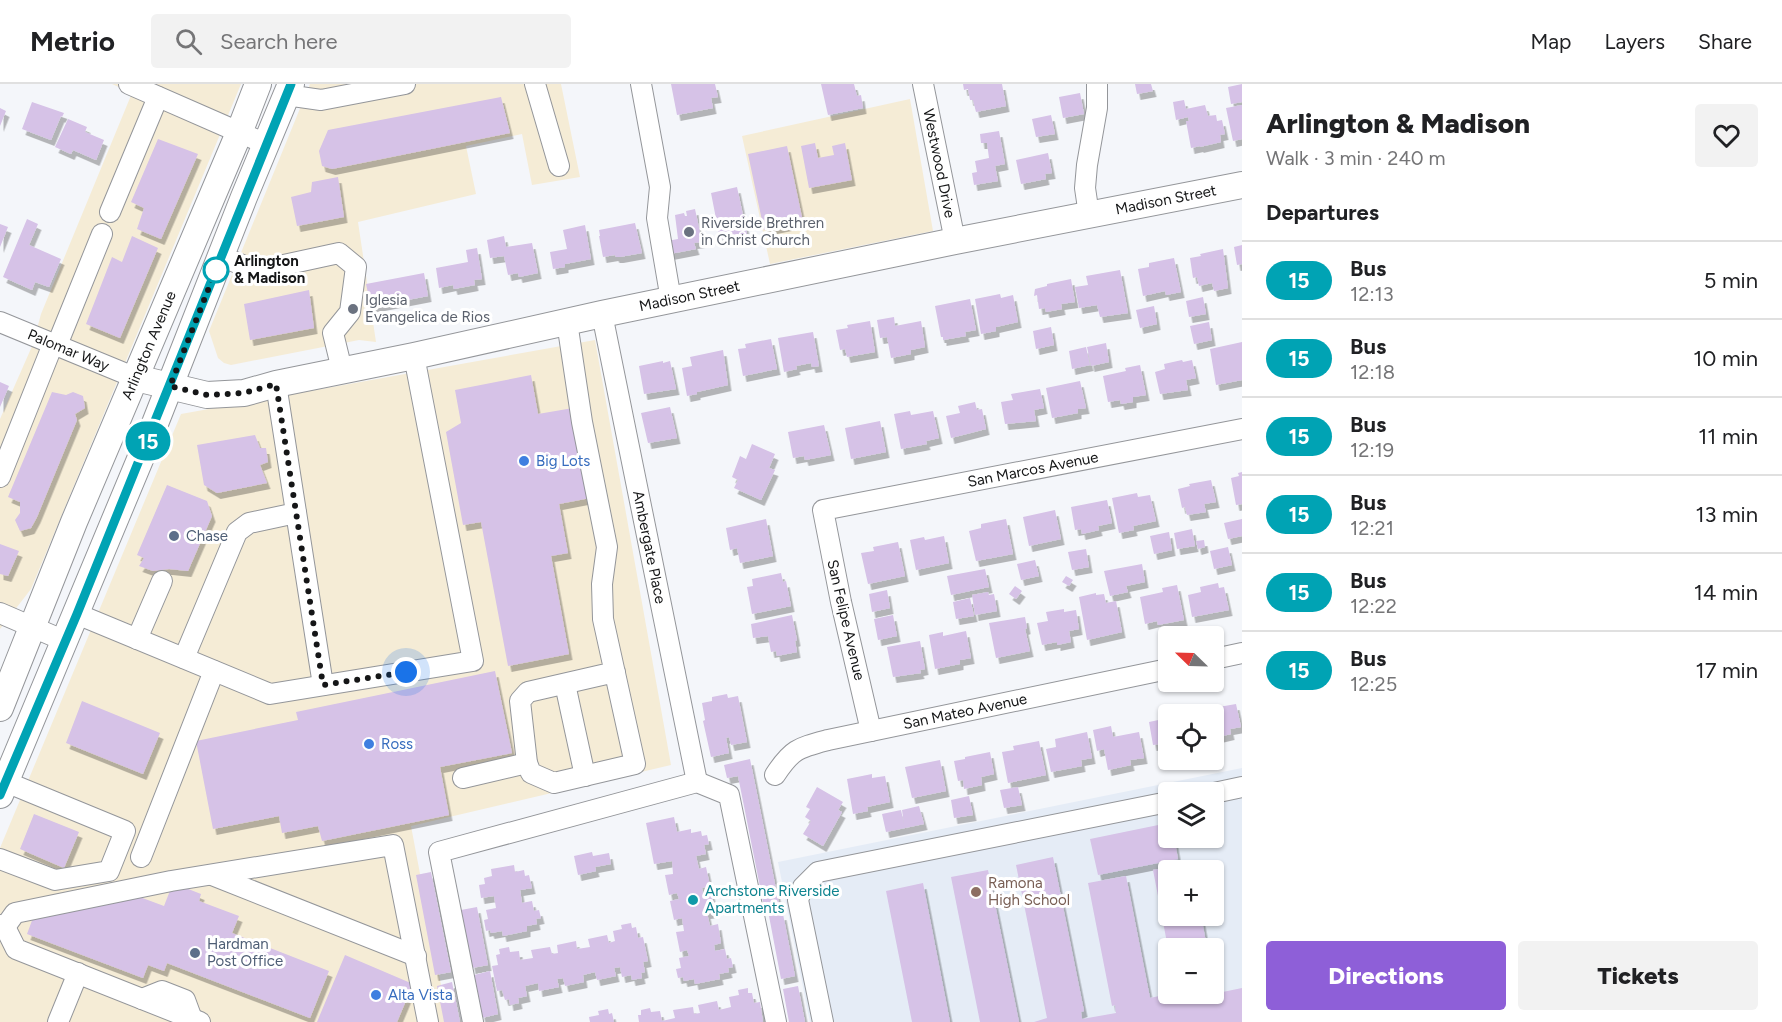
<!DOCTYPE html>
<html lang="en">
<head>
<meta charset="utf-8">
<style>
	:root { --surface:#fff; --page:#f2f2f2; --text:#202124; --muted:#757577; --line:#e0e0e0; --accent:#8e5fd8 }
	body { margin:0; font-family:Figtree,sans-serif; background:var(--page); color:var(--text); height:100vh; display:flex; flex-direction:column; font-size:22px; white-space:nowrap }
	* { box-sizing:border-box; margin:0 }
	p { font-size:20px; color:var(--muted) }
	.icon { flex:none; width:33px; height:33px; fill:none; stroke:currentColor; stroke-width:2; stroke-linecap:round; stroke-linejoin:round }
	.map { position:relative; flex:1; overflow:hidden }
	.drawer { display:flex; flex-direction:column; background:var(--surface); width:540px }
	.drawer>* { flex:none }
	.badge { padding:0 12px; border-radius:20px; font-size:21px; line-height:39px }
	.needle { width:39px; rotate:293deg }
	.fabs { position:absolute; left:1158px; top:542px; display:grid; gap:12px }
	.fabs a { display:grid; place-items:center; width:66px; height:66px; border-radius:6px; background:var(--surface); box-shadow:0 2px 4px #0004; font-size:30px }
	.you { position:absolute; width:30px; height:30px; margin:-15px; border:4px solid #fff; border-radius:50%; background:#1a73e8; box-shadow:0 0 0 9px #1a73e833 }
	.map>.badge { position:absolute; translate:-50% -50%; box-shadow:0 0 0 3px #fff }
	h2 { padding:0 24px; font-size:22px; line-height:54px }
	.round { display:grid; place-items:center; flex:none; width:63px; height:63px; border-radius:6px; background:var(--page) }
	.overview { display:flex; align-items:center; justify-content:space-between; height:102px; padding:0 24px }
	h1 { font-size:28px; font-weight:800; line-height:45px }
	.primary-button { display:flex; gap:12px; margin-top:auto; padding:12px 24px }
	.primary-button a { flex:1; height:69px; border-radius:6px; background:var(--accent); color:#fff; font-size:24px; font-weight:800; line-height:69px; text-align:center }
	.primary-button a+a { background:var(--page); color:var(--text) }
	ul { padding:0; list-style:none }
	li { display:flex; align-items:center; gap:18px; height:78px; padding:0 24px; border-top:2px solid var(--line) }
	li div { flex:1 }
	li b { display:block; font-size:22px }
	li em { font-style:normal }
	li .badge { min-width:66px; font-weight:700; text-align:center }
	header { display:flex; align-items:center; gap:36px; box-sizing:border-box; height:84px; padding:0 30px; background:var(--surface); border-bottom:2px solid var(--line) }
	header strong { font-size:28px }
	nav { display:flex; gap:33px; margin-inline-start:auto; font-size:21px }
	.search { width:420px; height:54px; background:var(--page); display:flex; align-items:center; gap:15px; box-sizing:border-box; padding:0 21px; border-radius:6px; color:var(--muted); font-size:22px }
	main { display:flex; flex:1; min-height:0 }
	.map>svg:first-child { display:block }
</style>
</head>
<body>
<header>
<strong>Metrio</strong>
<div class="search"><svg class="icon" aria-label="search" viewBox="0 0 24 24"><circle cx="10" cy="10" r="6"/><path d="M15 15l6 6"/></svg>Search here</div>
<nav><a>Map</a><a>Layers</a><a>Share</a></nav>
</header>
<main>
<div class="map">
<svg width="1242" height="938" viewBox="0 0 1242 938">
	<defs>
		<filter id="shadow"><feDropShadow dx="3.5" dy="6" stdDeviation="0" flood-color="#0004"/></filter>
	</defs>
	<rect width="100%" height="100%" fill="#f4f6fa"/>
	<path fill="#f5ecd6" d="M112,0H241L31,505L0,545V335L33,260L41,230L132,9Z
		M310,0H561L580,93L532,101L522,50L466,62L476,110L358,138L376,258L359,256L231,281L224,279L218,274L209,247Z
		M910,15L933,147L770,180L742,52Z
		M595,256L671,681L411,742L448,938H0V764L181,330Z"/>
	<path fill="#e5ecf6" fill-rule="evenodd" d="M1242,684V938H810L778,778ZM1168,708H1214V753H1168ZM1168,786H1214V831H1168ZM1168,864H1214V909H1168Z"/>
	<path fill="#d6c2e7" filter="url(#shadow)" d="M671,0H715L718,13L711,14L713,24L677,31Z
		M821,0H854L857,12L861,11L863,24L828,31Z
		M963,0H1002L1006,22L976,28L973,16H970L968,5L964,6Z
		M1135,0H1151L1153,7L1137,10Z
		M1242,0V18L1231,20L1228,3Z
		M1080,9L1084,30L1063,34L1059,13Z
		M501,13L510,49L332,85L322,82L319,67L328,46Z
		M1184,16L1186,25L1205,21L1208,32L1216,31L1217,37L1222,36L1225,50L1220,51L1221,58L1200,63V62L1191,64L1186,37H1189L1188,33L1176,36L1173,18Z
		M32,18L64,29L62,33L61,32L51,56L22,45Z
		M1242,21V55L1233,57L1226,24Z
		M0,24L6,27L0,42Z
		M1051,31L1055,50L1036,53L1032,35Z
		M68,35L87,43L85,48L104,56L96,76L73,66L71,70L55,63Z
		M999,47L1005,80L995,82L998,97L974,101L972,89L977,88L975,77L989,74L987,59H981L980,50Z
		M158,55L198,70L161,155L137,145L144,124L131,118Z
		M815,59L818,74L834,71L832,62L845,59L852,96L809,104L801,62Z
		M787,62L803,138L764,146L748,70Z
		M1048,69L1052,89L1045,90L1046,95L1021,100L1016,76Z
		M338,93L344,133L297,142L291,113L311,108L312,98Z
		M737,103L747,150L720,155L711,109Z
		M695,125L702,158L694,159L696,165L670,170L667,157L678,155L675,131L684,129L685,132H687L686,127Z
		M27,135L38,140L29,161L61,175L49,203L35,198L32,206L3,193Z
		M635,139L642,169L620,173H616L615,171L603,173L599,152H600L599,146Z
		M0,140L8,143L0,163Z
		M585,141L591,175L565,180V183L553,185L550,168L567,165L563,146Z
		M132,152L158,164L120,254L86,240L112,173L122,178Z
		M504,152L506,163L532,159L538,189L519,193L518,189L508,191L504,172L490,174L487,156Z
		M1242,161V180L1237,181L1234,163Z
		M477,164L482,195L474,196L475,201L454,205L453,201L439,204L436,184L468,178L466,166Z
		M1223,165L1228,204L1214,207L1212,199L1199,202L1197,193L1193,194L1190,174L1201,172L1200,170Z
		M1174,174L1181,208L1166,211L1165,207L1143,212L1138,185L1149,183V179Z
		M1120,186L1128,229L1100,233L1097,221L1079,224L1075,203L1088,201L1086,192Z
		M424,189L428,212L371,223L366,200Z
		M1071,195L1075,218L1061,220L1062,225L1046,228L1045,224L1039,225L1037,211L1034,212L1035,205L1047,202V200Z
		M309,206L314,244L250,256L244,220Z
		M1000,210L1001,214L1013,211L1018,238L996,243V247L981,250L975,215Z
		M1203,213L1206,230L1189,233L1186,217Z
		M970,215L976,246L965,248L966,252L943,256V253H941L935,222Z
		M1154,222L1157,240L1140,244L1136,226Z
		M894,233L895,242L921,237L925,263L911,266V270L891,274L887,253L880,254L877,236Z
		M870,237L875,268L847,273L845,265L840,266L836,246L848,244L847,241Z
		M1209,238L1212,256L1194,260L1190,242Z
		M1051,243L1054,261L1036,265L1033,247Z
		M813,248L819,282L812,283L811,279L796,282L797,285L784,288L778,254Z
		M771,255L777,285L743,292L738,265L746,264L745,260Z
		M1242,258V296L1216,301L1210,265Z
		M1106,259L1109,278L1091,282L1087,263Z
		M1086,263L1090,281L1072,285L1069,267Z
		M723,266L728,301L697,308V310L687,312L682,284L692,282L690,273Z
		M1182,276L1183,278L1192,276L1196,294L1186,296L1188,306L1160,310L1155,288L1165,285L1164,280Z
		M663,277V279L670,277L676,305L644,310L639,282Z
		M1140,281L1146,311L1133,313V318L1121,320L1120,316L1108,318L1103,292L1126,287L1125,284Z
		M531,291L538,330L573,324L590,414L559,420L568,469L551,472L569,570L508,582L481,438L463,441L446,348L461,339L455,306Z
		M1080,297L1086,324L1078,325V329L1052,334L1046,304Z
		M0,298L9,302L0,323Z
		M1040,305L1044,324L1034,326L1036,337L1005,340L1001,318L1013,316L1011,310Z
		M52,308L66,311L73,308L83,312L85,324L75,330L77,336L37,433L31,444L20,447L15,436L20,429V418L8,413Z
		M975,318L977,326L982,325L986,345L951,354L946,332L960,329L958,322Z
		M670,323L677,354L648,359L641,329Z
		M910,327L911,331L933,327L939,354L926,357L927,360L901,365L894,330Z
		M880,337L886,368L851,375L845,344Z
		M824,341L831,371L805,376L804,372L793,374L788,348Z
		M255,351L260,364H266L268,378L260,381L267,399L217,409L204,401L197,361Z
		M752,360L775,370L769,384L775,386L761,416L734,404L738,396L732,393L740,372L746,375Z
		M1242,388V420L1236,421L1231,394L1239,392L1238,389Z
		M1211,396L1216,418L1204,420L1206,428L1187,431L1185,423L1182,424L1178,405L1190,402L1189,400Z
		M167,401L207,417L212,432L188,487L169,485L153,487L139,482L144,474L137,471Z
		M1137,409L1138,413L1150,411L1156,437L1133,442L1134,446L1119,449L1112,414Z
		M1107,416L1112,439L1098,442L1099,446L1082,450L1081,445L1075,446L1071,423Z
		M1055,426L1061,455L1029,462L1023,433Z
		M766,435L773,472L740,479L737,464L730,466L726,444Z
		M1006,435L1013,470L976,477L969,447L981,444V440Z
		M1242,435V452L1228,455L1224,439Z
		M1192,445L1195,462L1177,465L1174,449Z
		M1169,448L1172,466L1154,470L1150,452Z
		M944,452L949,479L916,486L910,456L924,453L925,456Z
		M1204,456L1205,463L1198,465L1196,457Z
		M898,458L905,492L868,500L861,469L874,467L873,463Z
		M0,460L19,467L8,492L0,490Z
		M1228,463L1232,481L1214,485L1210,467Z
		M1086,465L1089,483L1072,486L1068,468Z
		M1035,476L1039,492L1021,496L1017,480Z
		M1142,480L1145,498L1126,502L1128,508L1110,512L1104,487Z
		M985,485L989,503L951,511L947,492Z
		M781,489L783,498L786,497L791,522L752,530L747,503L753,502L752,495Z
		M1066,492L1073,496L1069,502L1062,498Z
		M1218,499L1219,504L1224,503L1229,526L1192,533L1188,511L1201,508L1200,503Z
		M1177,501L1184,536L1158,541L1157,537L1145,540L1140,513L1163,508L1162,504Z
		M1015,502L1022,507L1016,515L1009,510Z
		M887,506L890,524L872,528L869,510Z
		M988,508L989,511L994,510L997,527L975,531L972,511Z
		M1096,509V511L1104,510L1106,519L1116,517L1122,548L1087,556L1079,513Z
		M970,514L974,532L956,535L953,518Z
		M1064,525V528L1076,526L1079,545L1069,547L1071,558L1057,561V558L1042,561L1037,539L1048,537L1046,528Z
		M792,531L797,556L795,557L797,568L777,572L776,567L771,568L768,552L753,554L751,540Z
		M893,531L897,552L878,556L874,535Z
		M1025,533L1027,544L1025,545L1030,567L996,574L989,539Z
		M966,547L971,574L960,576V580L935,585L929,551L943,548V552Z
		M920,557L925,585L920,586L921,589L893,593L887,563Z
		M495,587L512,669L440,683L449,731L322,757L318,742L282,749L279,732L213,745L196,657L298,636L296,628Z
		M727,610L728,614L738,612L747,658L731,661L729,653L726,654L729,669L711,673L703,637L705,636L702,619L712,617V613Z
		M82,617L160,649L143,690L66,659Z
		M1236,620L1241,643L1230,645L1231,650L1214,654V630H1208L1207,625Z
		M1168,634V659L1153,661L1149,638Z
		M1111,642L1113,653L1139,648L1144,674L1130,676L1131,681L1108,686L1104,665L1097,667L1093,646Z
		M1087,648L1092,674L1081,676L1082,682L1051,688L1046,665L1056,663L1055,655Z
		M1039,657L1046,691L1008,699L1002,668L1014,666L1013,662Z
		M990,668L994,690L981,693L982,701L964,705L963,696L958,697L954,677L965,675V673Z
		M750,675L779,820L764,823L738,692L727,694L724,681Z
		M940,676L946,707L912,714L905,683Z
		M872,690V694L885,692L890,718L867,723L868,727L853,730L847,695Z
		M817,703L843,718L838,726L842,728L823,762L803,750L811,737L805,733L810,725L806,723Z
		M1018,703L1022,721L1004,724L1000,706Z
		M969,712L973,731L954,734L951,716Z
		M919,722L924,740L886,748L882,730L901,726L904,740L902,726Z
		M34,730L79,748L64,784L20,765Z
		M674,733L677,748L691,745V749L701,747L702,752L707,751L709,760L704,761L706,770L696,772L699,785L706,783L710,802L702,804L703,810L711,808L715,828L707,829L710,842L718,840L721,859L714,861L715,867L725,865L727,875L731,874L733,883L728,884L729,888L719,890L720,895L695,900L694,895L684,897L683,893L678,894L676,885L681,884L679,874L689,872L687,866L680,868L676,848L684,847L682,834L674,836L670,817L679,815L677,809L669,811L665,791L673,790L672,777L654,780L646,739Z
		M1168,739V753H1174L1178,775L1098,791L1090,755Z
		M592,768L593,772L609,769L611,780L595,783L596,787L578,791L574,772Z
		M1053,773L1084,927L1081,928L1082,935L1116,929L1115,921L1112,922L1088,799L1126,792L1150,914L1173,909L1213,910L1242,904V938H1034L1047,934L1016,781Z
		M1190,779L1192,786H1168V831H1201L1207,864H1168L1153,786Z
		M514,781L515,788L524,786L525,792L529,791L532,804L520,806L522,819L532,817L534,827L539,826L541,834L536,835L537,840L527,842V847L503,852L502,847L491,849L490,846L486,847L484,836L488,835L486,826L496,824L494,812L481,814L479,801L485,800L484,794L492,792L491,785Z
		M988,786L1019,938H980L951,793Z
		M431,788L451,888L435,891L416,791Z
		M173,799L201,810L199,817L239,832L232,849L329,887L310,934L167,879L164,887L148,881L143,894L27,850L34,831L129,809L164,822Z
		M923,799L950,938H912L886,807Z
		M477,823L488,881L472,884L461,826Z
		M783,830L795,892L781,895L769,832Z
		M631,839L632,844L636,843L638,854L643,853L648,877L643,878L645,888L641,889L642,894L632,896L631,891L622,893L620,883L614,884L616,892L597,896L595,888L583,891L584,898L565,902L563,894L557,895L559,903L539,907L538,899L525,902L527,912L518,914L519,919L510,921L509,915L505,916L502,906L497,907L492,882L498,881L496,871L500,870L499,865L509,863L510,868L519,867L520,876L533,874L531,866L550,863L552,870L558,869L557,861L576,857L577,865L590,863L588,855L607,851L609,859L615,857L613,847L622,845L621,841Z
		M345,871L413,900L397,938H317Z
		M490,887L498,930L482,934L474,891Z
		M452,898L460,938H444L437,902Z
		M798,902L805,938H789L783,905Z
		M748,904V909H752L754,919L760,918L763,938H639L638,931H641V926L650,924L651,928L660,927L662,937L675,934L673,926L693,923L694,930L700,929L698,921L717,917L719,926L731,923L729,913L739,911L738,906Z
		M608,925L609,930L612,929L614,938H590L589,933L599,931L598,927Z"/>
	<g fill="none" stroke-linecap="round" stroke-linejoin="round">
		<g stroke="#94969a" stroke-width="22">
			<g id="minor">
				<path d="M129,0L266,60"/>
				<path d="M535,0L559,82"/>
				<path d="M641,0L660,103L657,134L671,216"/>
				<path id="s1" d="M923,0L955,157"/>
				<path d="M286,11L321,16L405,0"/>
				<path d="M110,128L158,13"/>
				<path d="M1089,131L1085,104L1087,81L1097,24V0"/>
				<path d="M221,172L256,187L339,169L356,183L350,228L333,249L342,286"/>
				<path id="s2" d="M602,230L697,698"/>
				<path id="s3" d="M0,238L136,294"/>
				<path d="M567,238L582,338L607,463L602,500L603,535L635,680L554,699L531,689L527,679L520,617L528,608L615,588"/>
				<path d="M57,261L102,150"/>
				<path d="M276,300L323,601"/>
				<path d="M0,393L53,260"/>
				<path d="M0,529L65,557"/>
				<path d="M77,530L270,610L473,577L414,272"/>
				<path d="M137,555L162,497"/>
				<path d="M184,574L237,448L249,439L296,429"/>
				<path d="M1214,575L1242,569"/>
				<path d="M565,600L585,692"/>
				<path id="s4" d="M871,647L841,518L823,426L1242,345"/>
				<path id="s5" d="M775,691C792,665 798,664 828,656L1168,585"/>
				<path d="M463,694L527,679"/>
				<path d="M1214,709L1242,703"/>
				<path d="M141,773L214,587"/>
				<path d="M0,775L55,796L109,787L125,747L6,698"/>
				<path d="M212,791L416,872"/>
				<path d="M0,841L5,843L16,865L200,938"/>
				<path d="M5,843L15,829L171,797L393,761L428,938"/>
				<path d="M142,915L162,907L185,916L192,935"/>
				<path d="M58,938L78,889"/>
				<path d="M473,938L439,768L697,698L729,711L776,938"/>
				<path d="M823,938L798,816L803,803L818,788L1168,718"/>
			</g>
		</g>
		<g stroke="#94969a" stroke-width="28">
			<g id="major">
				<path id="s6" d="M136,294L207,311L244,309L276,300L414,272L602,230L955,157L1242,101"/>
				<path id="s7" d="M0,624L74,438L239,49L258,0"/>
				<path d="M0,711L154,342L244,113L291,0"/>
			</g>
		</g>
		<use href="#minor" stroke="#fff" stroke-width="20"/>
		<use href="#major" stroke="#fff" stroke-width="26"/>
	</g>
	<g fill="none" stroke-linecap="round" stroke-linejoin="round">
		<g stroke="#fff" stroke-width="14">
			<path id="line" d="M0,711L77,530L291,0"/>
		</g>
		<use href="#line" stroke="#00a3b4" stroke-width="9"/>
		<path stroke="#151617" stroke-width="6" stroke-dasharray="0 10.8" d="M216,186L170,302L207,311L244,309L276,300L323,601L406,588"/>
	</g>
	<g fill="#6b7280" stroke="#fff" stroke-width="2">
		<circle cx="689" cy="148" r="6"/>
		<circle cx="353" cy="225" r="6"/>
	</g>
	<circle fill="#fff" stroke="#00a3b4" stroke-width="3" cx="216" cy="186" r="12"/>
	<g fill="#3f7fe0" stroke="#fff" stroke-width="2">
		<circle cx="524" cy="377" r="6"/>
		<circle cx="369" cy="660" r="6"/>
		<circle cx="376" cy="911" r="6"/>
	</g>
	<g fill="#5c6f8a" stroke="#fff" stroke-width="2">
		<circle cx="174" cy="452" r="6"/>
		<circle cx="195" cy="869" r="6"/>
	</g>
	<circle fill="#8d6e63" stroke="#fff" stroke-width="2" cx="976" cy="808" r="6"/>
	<circle fill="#0f9aa8" stroke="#fff" stroke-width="2" cx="693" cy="816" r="6"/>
	<g text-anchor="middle" stroke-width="6" stroke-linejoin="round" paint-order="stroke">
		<g font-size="15" fill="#151617" stroke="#fff">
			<text dy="5" stroke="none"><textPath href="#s1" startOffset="81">Westwood Drive</textPath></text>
			<text dy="5" stroke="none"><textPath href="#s6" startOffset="1052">Madison Street</textPath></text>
			<text dy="5" stroke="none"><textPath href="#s6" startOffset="566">Madison Street</textPath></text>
			<text dy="5" stroke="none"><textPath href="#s7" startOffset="392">Arlington Avenue</textPath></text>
			<text dy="5" stroke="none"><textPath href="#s3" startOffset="74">Palomar Way</textPath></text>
			<text dy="5" stroke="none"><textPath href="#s4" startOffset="440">San Marcos Avenue</textPath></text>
			<text dy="5" stroke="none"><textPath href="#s2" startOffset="238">Ambergate Place</textPath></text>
			<text transform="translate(846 536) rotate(77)" y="5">San Felipe Avenue</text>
			<text dy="5" stroke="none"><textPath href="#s5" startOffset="206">San Mateo Avenue</textPath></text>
		</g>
		<g font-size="15" fill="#5b616d" stroke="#fff" text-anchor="start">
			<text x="701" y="144">Riverside Brethren<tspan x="701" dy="17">in Christ Church</tspan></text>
			<text x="365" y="221">Iglesia<tspan x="365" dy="17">Evangelica de Rios</tspan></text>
		</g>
		<g font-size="15" font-weight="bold" fill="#151617" stroke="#fff" text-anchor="start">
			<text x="234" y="182">Arlington<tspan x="234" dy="17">&amp; Madison</tspan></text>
		</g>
		<g font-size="15" fill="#366cbe" stroke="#fff" text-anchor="start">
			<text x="536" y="382">Big Lots</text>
			<text x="381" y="665">Ross</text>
			<text x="388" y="916">Alta Vista</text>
		</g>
		<g font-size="15" fill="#4e5e75" stroke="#fff" text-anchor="start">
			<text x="186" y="457">Chase</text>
			<text x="207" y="865">Hardman<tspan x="207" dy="17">Post Office</tspan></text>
		</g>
		<g font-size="15" fill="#785e54" stroke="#fff" text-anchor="start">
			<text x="988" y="804">Ramona<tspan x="988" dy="17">High School</tspan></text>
		</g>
		<g font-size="15" fill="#0d838f" stroke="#fff" text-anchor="start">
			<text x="705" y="812">Archstone Riverside<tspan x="705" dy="17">Apartments</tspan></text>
		</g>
	</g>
</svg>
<div class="fabs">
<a><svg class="needle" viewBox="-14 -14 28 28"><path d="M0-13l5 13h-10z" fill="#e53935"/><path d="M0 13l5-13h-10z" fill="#757577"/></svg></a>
<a><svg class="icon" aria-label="locate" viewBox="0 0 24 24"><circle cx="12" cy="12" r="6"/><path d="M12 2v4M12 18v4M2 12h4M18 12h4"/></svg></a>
<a><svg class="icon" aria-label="layers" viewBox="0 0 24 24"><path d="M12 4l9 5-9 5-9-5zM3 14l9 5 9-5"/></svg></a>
<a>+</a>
<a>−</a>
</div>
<div class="you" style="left:406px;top:588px"></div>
<b class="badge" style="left:148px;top:357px;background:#00a3b4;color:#fff">15</b>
</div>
<section class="drawer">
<div class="overview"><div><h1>Arlington &amp; Madison</h1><p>Walk · 3 min · 240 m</p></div><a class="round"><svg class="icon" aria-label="heart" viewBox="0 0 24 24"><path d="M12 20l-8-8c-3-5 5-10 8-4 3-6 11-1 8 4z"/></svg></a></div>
<h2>Departures</h2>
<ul>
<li><span class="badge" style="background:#00a3b4;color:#fff">15</span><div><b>Bus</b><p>12:13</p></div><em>5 min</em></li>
<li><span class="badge" style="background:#00a3b4;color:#fff">15</span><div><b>Bus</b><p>12:18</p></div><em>10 min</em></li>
<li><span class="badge" style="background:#00a3b4;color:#fff">15</span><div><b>Bus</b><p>12:19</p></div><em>11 min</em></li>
<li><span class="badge" style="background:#00a3b4;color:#fff">15</span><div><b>Bus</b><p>12:21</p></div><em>13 min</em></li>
<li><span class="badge" style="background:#00a3b4;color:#fff">15</span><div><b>Bus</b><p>12:22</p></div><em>14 min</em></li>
<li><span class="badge" style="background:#00a3b4;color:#fff">15</span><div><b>Bus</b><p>12:25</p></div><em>17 min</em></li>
</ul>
<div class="primary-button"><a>Directions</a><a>Tickets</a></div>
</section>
</main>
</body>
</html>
